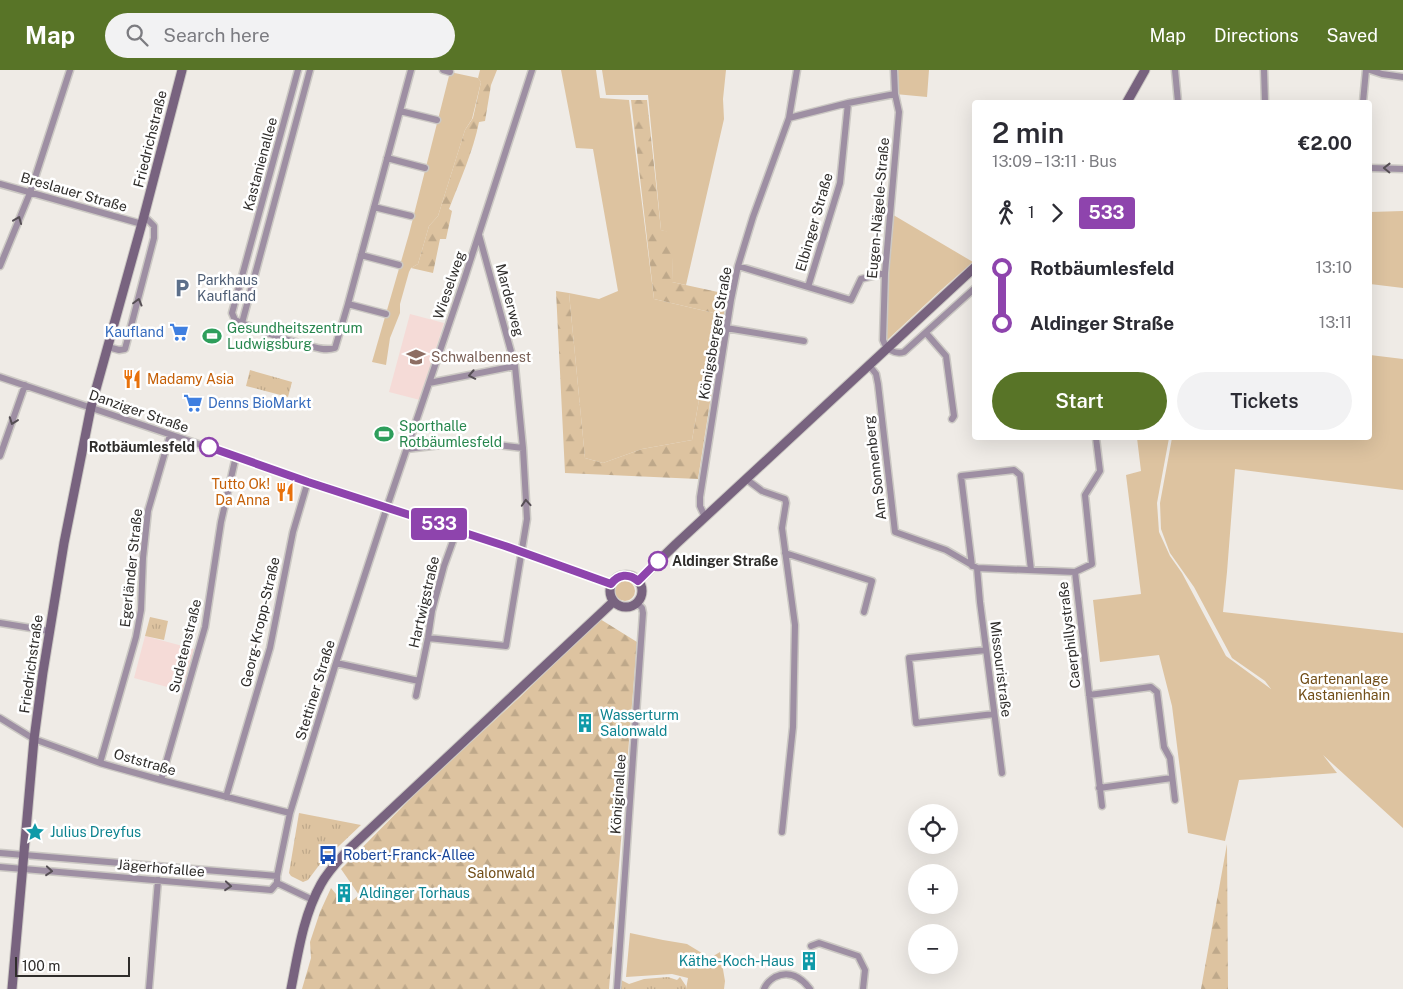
<!DOCTYPE html>
<html lang="en">
<head>
<meta charset="utf-8">
<style>
	:root { --surface:#fff; --page:#f2f2f3; --text:#2b2b33; --muted:#7c7c81; --accent:#587427 }
	body { margin:0; font-family:"Public Sans",sans-serif; background:var(--page); color:var(--text); height:100vh; display:flex; flex-direction:column; font-size:19px; white-space:nowrap }
	* { box-sizing:border-box; margin:0 }
	p { font-size:16px; color:var(--muted) }
	.icon { flex:none; width:28px; height:28px; fill:none; stroke:currentColor; stroke-width:2; stroke-linecap:round; stroke-linejoin:round }
	.map { position:relative; flex:1; overflow:hidden }
	.side { position:absolute; left:972px; top:30px; width:400px; height:340px; display:flex; flex-direction:column; background:var(--surface); border-radius:5px; box-shadow:0 5px 20px #0002 }
	.side>* { flex:none }
	.badge { padding:0 10px; border-radius:4px; font-size:18px; line-height:32px }
	.buttons { position:absolute; left:908px; top:734px; display:grid; gap:10px }
	.buttons a { display:grid; place-items:center; width:50px; height:50px; border-radius:50%; background:var(--surface); box-shadow:0 5px 20px #0002; font-size:25px }
	.scale { position:absolute; left:15px; bottom:12px; width:115px; box-sizing:border-box; padding-left:5px; border:2px solid #2f2d2b; border-top:0; font-size:14px; line-height:18px; white-space:nowrap; color:#2f2d2b; -webkit-text-stroke:4px #fff; paint-order:stroke }
	.map>.badge { position:absolute; translate:-50% -50%; box-shadow:0 0 0 2px #fff }
	.legs { display:flex; align-items:center; gap:8px; height:55px; padding:0 20px; font-size:16px }
	.legs p { margin-inline-start:auto }
	.summary { display:flex; align-items:center; justify-content:space-between; height:85px; padding:0 20px }
	h1 { font-size:28px; font-weight:600; line-height:38px }
	.cta { display:flex; gap:10px; margin-top:auto; padding:10px 20px }
	.cta a { flex:1; height:58px; border-radius:30px; background:var(--accent); color:#fff; font-size:20px; font-weight:600; line-height:58px; text-align:center }
	.cta a+a { background:var(--page); color:var(--text) }
	ul { padding:0 20px; list-style:none }
	li { display:flex; align-items:center; gap:18px; height:55px; font-size:19px }
	li i { display:grid; place-items:center; width:8px; height:100%; margin:0 6px; background:currentColor }
	li i::after { content:''; width:12px; height:12px; margin:-6px; border:4px solid; border-radius:50%; background:var(--surface) }
	li p { margin-inline-start:auto }
	li:first-child i { background:linear-gradient(#0000 50%,currentColor 0) }
	li:last-child i { background:linear-gradient(currentColor 50%,#0000 0) }
	header { display:flex; align-items:center; gap:30px; box-sizing:border-box; height:70px; padding:0 25px; background:var(--accent); color:#fff }
	header strong { font-size:24px }
	nav { display:flex; gap:28px; margin-inline-start:auto; font-size:18px }
	.search { width:350px; height:45px; background:var(--page); display:flex; align-items:center; gap:12px; box-sizing:border-box; padding:0 18px; border-radius:28px; color:var(--muted); font-size:19px }
	.map>svg:first-child { display:block }
</style>
</head>
<body>
<header>
<strong>Map</strong>
<div class="search"><svg class="icon" aria-label="search" viewBox="0 0 24 24"><circle cx="10" cy="10" r="6"/><path d="M15 15l6 6"/></svg>Search here</div>
<nav><a>Map</a><a>Directions</a><a>Saved</a></nav>
</header>
<div class="map">
<svg width="1403" height="919" viewBox="0 0 1403 919">
	<defs>
		<pattern id="forest-firs" width="22" height="20" patternUnits="userSpaceOnUse" patternTransform="scale(1.25)"><rect width="22" height="20" fill="#ddc3a0"/><path d="M5 1l3.5 6h-7zM16 11l3.5 6h-7z" fill="#bea88a"/></pattern>
		<pattern id="park-tufts" width="24" height="20" patternUnits="userSpaceOnUse" patternTransform="scale(1.25)"><rect width="24" height="20" fill="#ddc3a0"/><path d="M3 7l-1-3M5 7V3M7 7l1-3M15 17l-1-3M17 17v-4M19 17l1-3" fill="none" stroke="#bea88a"/></pattern>
	</defs>
	<rect width="100%" height="100%" fill="#efebe6"/>
	<path fill="#f5dbd7" d="M410,244L444,253L420,330L389,322Z
		M145,566L194,579L182,621L134,608Z"/>
	<path fill="#ddc3a0" d="M561,0H596L600,28L629,30L654,229L714,243L692,370L642,379L603,393L585,388L569,223L599,229L618,221L593,79L576,78Z
		M602,0H726L723,29L724,49L686,215L672,212L673,164L661,160L648,25H606Z
		M894,0H929L927,27L895,24Z
		M450,2L478,8L481,12L472,49L465,60L438,146L429,156L418,194L411,198L409,202L400,234V243L390,268L386,295L372,292L409,164Z
		M1403,141V218L1370,214V142Z
		M890,143L973,192L941,220L884,273Z
		M1370,285L1403,289V420L1235,399L1227,502L1223,542L1403,563V758L1323,685L1337,703L1239,710L1225,771L1188,763L1172,636L1159,585L1100,592L1093,530L1141,524L1126,405L1141,401L1137,368H1169L1157,433L1159,462L1170,486L1182,503L1226,586L1271,619L1265,611L1232,588L1194,517L1170,483L1161,459L1160,433L1172,368H1370Z
		M615 521a10 10 0 1 1 20 0a10 10 0 1 1-20 0Z
		M630,863L663,870L687,874L710,888L720,882L725,911L724,919H686L688,908L672,904L626,907Z"/>
	<path fill="url(#forest-firs)" d="M480,0H497L491,15L485,51L479,52C473,82 460,110 449,139L452,141L446,169H440L433,203L411,198L418,194L429,156L438,146L465,60L473,48L481,12L478,8Z
		M631,30H647L661,160L674,163L672,212L727,224L698,409L565,403L556,221L569,223L585,388L603,393L642,379L692,370L714,243L654,229Z
		M600,549L637,572L609,919H302L311,888L310,872L320,842L331,818L346,836L359,825L341,799L420,719L520,627Z
		M1227,774L1228,919H1201Z"/>
	<path fill="url(#park-tufts)" d="M250,300L292,312L288,327L246,316Z
		M150,547L168,551L164,570L145,566Z
		M299,743L361,755L320,794L308,810L303,812L291,806L289,803Z
		M668,907L677,910L680,907L686,916V919H620L621,910L629,914L644,909Z"/>
	<g fill="none" stroke-linecap="round" stroke-linejoin="round">
		<g stroke="#ccc9c4" stroke-width="9">
			<path id="minor" d="M298,0L232,243L235,250C259,261 282,269 307,275C316,278 326,281 335,278L348,234L411,0
				M443,0L450,2
				M894,0L895,24L899,42L885,203L883,270C886,279 895,285 904,282L975,218
				M1175,0L1178,32
				M1264,0L1265,32
				M1370,0L1382,4L1403,7
				M1363,32L1366,0
				M400,41L437,50
				M789,48L848,33L895,24
				M387,88L425,98
				M1370,98L1403,99
				M0,114L142,154
				M374,137L411,146
				M361,185L399,195
				M0,196L30,123L70,0
				M738,196L851,230L861,209L885,203
				M808,217L840,113L848,33
				M348,234L386,244
				M242,253L310,0
				M726,258L804,271
				M926,263L946,286L954,346L952,349
				M108,277L119,280L125,279L154,168V156L144,146
				M869,295L876,304L878,314L895,462L946,480L977,498L1075,502L1092,494L1085,425L1100,401L1096,368
				M0,307L308,411L521,481L611,514
				M429,313L515,296
				M407,379L449,374L482,373L523,378
				M0,386L25,315
				M746,409L762,421L785,429L786,433L782,458L795,555L793,657L782,762
				M705,447L700,436V427L731,230L738,196L753,147L789,48L797,0
				M785,483L872,511L864,542
				M972,496L961,406L1014,400L1020,405L1031,500
				M977,498L980,532L1002,703
				M1075,502L1102,736
				M0,553L49,561
				M428,568L506,576L527,449L523,378L515,296L479,165
				M986,580L909,588L916,653L994,644
				M336,593L419,611
				M1089,625L1151,617L1157,622L1164,677L1170,688L1175,730
				M416,626L428,568L432,541L444,496L457,460
				M0,648L34,669L100,693L161,710L290,743
				M100,693L136,567L141,540L143,488L148,441L170,365
				M161,710L205,557L221,452L236,386
				M1099,718L1172,708
				M226,727L270,578L293,462L308,411
				M0,783L277,806
				M0,797L271,820L277,813
				M277,813V806L290,743L336,593L387,437L464,210L532,0
				M277,813L313,830
				M811,876L819,873L858,886L865,900L863,919
				M149,919L158,810
				M617,919L643,543L642,538L637,533
				M764,919C766,914 770,910 775,907C789,900 801,907 810,919"/>
		</g>
		<g stroke="#ccc9c4" stroke-width="11">
			<path id="secondary" d="M1127,32L1145,0
				M610 521a16 16 0 1 1 32 0a16 16 0 1 1-32 0Z
				M638,511L676,474L975,197
				M12,919L34,669L43,602L64,473L91,337L144,146L182,0
				M291,919C298,884 303,846 321,814C328,801 338,791 348,780L613,532"/>
		</g>
		<use href="#minor" stroke="#9e8fa3" stroke-width="6"/>
		<use href="#secondary" stroke="#78637f" stroke-width="9"/>
	</g>
	<defs><path id="oneway-chevron" d="M-2-3.5L2.5 0L-2 3.5" fill="none" stroke-width="1.6" stroke-linecap="round" stroke-linejoin="round" transform="scale(1.25)"/></defs>
	<g stroke="#564f55">
		<use href="#oneway-chevron" transform="translate(1387 98) rotate(-179)"/>
		<use href="#oneway-chevron" transform="translate(18 150) rotate(-68)"/>
		<use href="#oneway-chevron" transform="translate(138 232) rotate(-75)"/>
		<use href="#oneway-chevron" transform="translate(472 305) rotate(169)"/>
		<use href="#oneway-chevron" transform="translate(13 351) rotate(110)"/>
		<use href="#oneway-chevron" transform="translate(526 433) rotate(-94)"/>
		<use href="#oneway-chevron" transform="translate(49 801) rotate(5)"/>
		<use href="#oneway-chevron" transform="translate(228 816) rotate(5)"/>
	</g>
	<g fill="none" stroke-linecap="round" stroke-linejoin="round">
		<g stroke="#fff" stroke-width="11">
			<path id="line-1" d="M209,377L308,412L505,476L611,514C618,504 629,503 638,511L658,491"/>
		</g>
		<use href="#line-1" stroke="#8e44ad" stroke-width="8"/>
	</g>
	<defs>
		<g id="parking-bare" transform="scale(1.5)"><path d="M-3.5-5.5H1a3.5 3.5 0 0 1 0 7H-1V5.5H-3.5ZM-1-3.4V-.6H.8a1.4 1.4 0 0 0 0-2.8Z" fill="#5c6f8a" stroke="#fff" stroke-width="2.5" paint-order="stroke"/></g>
		<g id="supermarket-bare" transform="scale(1.5)"><path d="M-6-5.5h2.5l.6 2H6L4.5 2H-2.5L-4.4-4H-6ZM-1.5 3.2a1.3 1.3 0 1 0 .1 0ZM3 3.2a1.3 1.3 0 1 0 .1 0Z" fill="#3f7fe0" stroke="#fff" stroke-width="2.5" paint-order="stroke"/></g>
		<g id="stadium-bare" transform="scale(1.5)"><path d="M0-5a6.5 5 0 1 0 0 10a6.5 5 0 1 0 0-10ZM-3.5-1.8h7v3.6h-7Z" fill="#2e9e5b" stroke="#fff" stroke-width="2.5" paint-order="stroke"/></g>
		<g id="school-bare" transform="scale(1.5)"><path d="M0-5L7-2L0 1L-7-2ZM-4 1L0 2.5L4 1V4Q0 6-4 4Z" fill="#8d6e63" stroke="#fff" stroke-width="2.5" paint-order="stroke"/></g>
		<g id="restaurant-bare" transform="scale(1.5)"><path d="M-5-6h1v4h1v-4h1v4h1v-4h1v5L-1.5 .5V6h-2V.5L-5-1ZM5-6V6H3V1.5H1.5Q1.5-4 5-6Z" fill="#e8710a" stroke="#fff" stroke-width="2.5" paint-order="stroke"/></g>
		<g id="building-bare" transform="scale(1.5)"><path d="M-4-6H4V6H1V3H-1V6H-4ZM-2.5-4.3h1.7v1.8h-1.7ZM.8-4.3h1.7v1.8H.8ZM-2.5-1h1.7V.8h-1.7ZM.8-1h1.7V.8H.8Z" fill="#0f9aa8" stroke="#fff" stroke-width="2.5" paint-order="stroke"/></g>
		<g id="sight-bare" transform="scale(1.5)"><path d="M0-6L1.8-2.2L6-1.7L2.9 1.2L3.7 5.4L0 3.3L-3.7 5.4L-2.9 1.2L-6-1.7L-1.8-2.2Z" fill="#0f9aa8" stroke="#fff" stroke-width="2.5" paint-order="stroke"/></g>
		<g id="bus-bare" transform="scale(1.5)"><path d="M-5-6H5V4H4V6H2V4H-2V6H-4V4H-5ZM-3.5-4V0h7V-4ZM-3.5 1.2v1.5H-2V1.2ZM2 1.2v1.5H3.5V1.2Z" fill="#1a4fb4" stroke="#fff" stroke-width="2.5" paint-order="stroke"/></g>
	</defs>
	<g fill-rule="evenodd">
		<use href="#parking-bare" x="182" y="218"/>
		<use href="#supermarket-bare" x="179" y="262"/>
		<use href="#stadium-bare" x="212" y="266"/>
		<use href="#school-bare" x="416" y="287"/>
		<use href="#restaurant-bare" x="132" y="309"/>
		<use href="#supermarket-bare" x="193" y="333"/>
		<use href="#stadium-bare" x="384" y="364"/>
		<use href="#restaurant-bare" x="285" y="422"/>
		<use href="#building-bare" x="585" y="653"/>
		<use href="#sight-bare" x="35" y="762"/>
		<use href="#bus-bare" x="328" y="785"/>
		<use href="#building-bare" x="344" y="823"/>
		<use href="#building-bare" x="809" y="891"/>
	</g>
	<g fill="#fff" stroke="#8e44ad" stroke-width="2.5">
		<circle cx="209" cy="377" r="9"/>
		<circle cx="658" cy="491" r="9"/>
	</g>
	<g text-anchor="middle" stroke-width="5" stroke-linejoin="round" paint-order="stroke">
		<g font-size="14" fill="#2f2d2b" stroke="#fff">
			<text transform="translate(150 69) rotate(-76)" y="5">Friedrichstraße</text>
			<text transform="translate(260 94) rotate(-75)" y="5">Kastanienallee</text>
			<text transform="translate(74 122) rotate(16)" y="5">Breslauer Straße</text>
			<text transform="translate(878 138) rotate(-85)" y="5">Eugen-Nägele-Straße</text>
			<text transform="translate(814 152) rotate(-74)" y="5">Elbinger Straße</text>
			<text transform="translate(449 215) rotate(-71)" y="5">Wieselweg</text>
			<text transform="translate(510 230) rotate(75)" y="5">Marderweg</text>
			<text transform="translate(715 263) rotate(-80)" y="5">Königsberger Straße</text>
			<text transform="translate(139 341) rotate(19)" y="5">Danziger Straße</text>
			<text transform="translate(875 398) rotate(-97)" y="5">Am Sonnenberg</text>
			<text transform="translate(131 498) rotate(-84)" y="5">Egerländer Straße</text>
			<text transform="translate(424 532) rotate(-77)" y="5">Hartwigstraße</text>
			<text transform="translate(260 552) rotate(-77)" y="5">Georg-Kropp-Straße</text>
			<text transform="translate(1069 565) rotate(-97)" y="5">Caerphillystraße</text>
			<text transform="translate(185 576) rotate(-76)" y="5">Sudetenstraße</text>
			<text transform="translate(31 594) rotate(-82)" y="5">Friedrichstraße</text>
			<text transform="translate(1001 599) rotate(83)" y="5">Missouristraße</text>
			<text transform="translate(315 620) rotate(-73)" y="5">Stettiner Straße</text>
			<text transform="translate(145 692) rotate(16)" y="5">Oststraße</text>
			<text transform="translate(618 724) rotate(-86)" y="5">Königinallee</text>
			<text transform="translate(161 798) rotate(5)" y="5">Jägerhofallee</text>
		</g>
		<g font-size="14" fill="#4e5e75" stroke="#fff" text-anchor="start">
			<text x="197" y="215">Parkhaus<tspan x="197" dy="16">Kaufland</tspan></text>
		</g>
		<g font-size="14" fill="#27864d" stroke="#fff" text-anchor="start">
			<text x="227" y="263">Gesundheitszentrum<tspan x="227" dy="16">Ludwigsburg</tspan></text>
			<text x="399" y="361">Sporthalle<tspan x="399" dy="16">Rotbäumlesfeld</tspan></text>
		</g>
		<g font-size="14" fill="#366cbe" stroke="#fff" text-anchor="end">
			<text x="164" y="267">Kaufland</text>
			<text x="208" y="338" text-anchor="start">Denns BioMarkt</text>
		</g>
		<g font-size="14" fill="#785e54" stroke="#fff" text-anchor="start">
			<text x="431" y="292">Schwalbennest</text>
		</g>
		<g font-size="14" fill="#c56008" stroke="#fff" text-anchor="start">
			<text x="147" y="314">Madamy Asia</text>
			<text x="270" y="419" text-anchor="end">Tutto Ok!<tspan x="270" dy="16">Da Anna</tspan></text>
		</g>
		<g font-size="14" font-weight="bold" fill="#2f2d2b" stroke="#fff" text-anchor="end">
			<text x="195" y="382">Rotbäumlesfeld</text>
			<text x="672" y="496" text-anchor="start">Aldinger Straße</text>
		</g>
		<g font-size="14" fill="#724e18" stroke="#fff">
			<text x="1344" y="614">Gartenanlage<tspan x="1344" dy="16">Kastanienhain</tspan></text>
			<text x="501" y="808">Salonwald</text>
		</g>
		<g font-size="14" fill="#0d838f" stroke="#fff" text-anchor="start">
			<text x="600" y="650">Wasserturm<tspan x="600" dy="16">Salonwald</tspan></text>
			<text x="50" y="767">Julius Dreyfus</text>
			<text x="359" y="828">Aldinger Torhaus</text>
			<text x="794" y="896" text-anchor="end">Käthe-Koch-Haus</text>
		</g>
		<g font-size="14" fill="#164399" stroke="#fff" text-anchor="start">
			<text x="343" y="790">Robert-Franck-Allee</text>
		</g>
	</g>
</svg>
<div class="buttons">
<a><svg class="icon" aria-label="locate" viewBox="0 0 24 24"><circle cx="12" cy="12" r="6"/><path d="M12 2v4M12 18v4M2 12h4M18 12h4"/></svg></a>
<a>+</a>
<a>−</a>
</div>
<div class="scale">100 m</div>
<b class="badge" style="left:439px;top:454px;background:#8e44ad;color:#fff">533</b>
<section class="side">
<div class="summary"><div><h1>2 min</h1><p>13:09 – 13:11 · Bus</p></div><b>€2.00</b></div>
<div class="legs"><svg class="icon" aria-label="walk" viewBox="0 0 24 24"><circle cx="13" cy="4" r="2"/><path d="M13 8l-2 6 4 7M11 14l-3 7M7 12l3-4h3l4 4"/></svg>1<svg class="icon" aria-label="forward" viewBox="0 0 24 24"><path d="M9 5l7 7-7 7"/></svg><b class="badge" style="background:#8e44ad;color:#fff">533</b></div>
<ul>
<li><i style="color:#8e44ad"></i><b>Rotbäumlesfeld</b><p>13:10</p></li>
<li><i style="color:#8e44ad"></i><b>Aldinger Straße</b><p>13:11</p></li>
</ul>
<div class="cta"><a>Start</a><a>Tickets</a></div>
</section>
</div>
</body>
</html>
